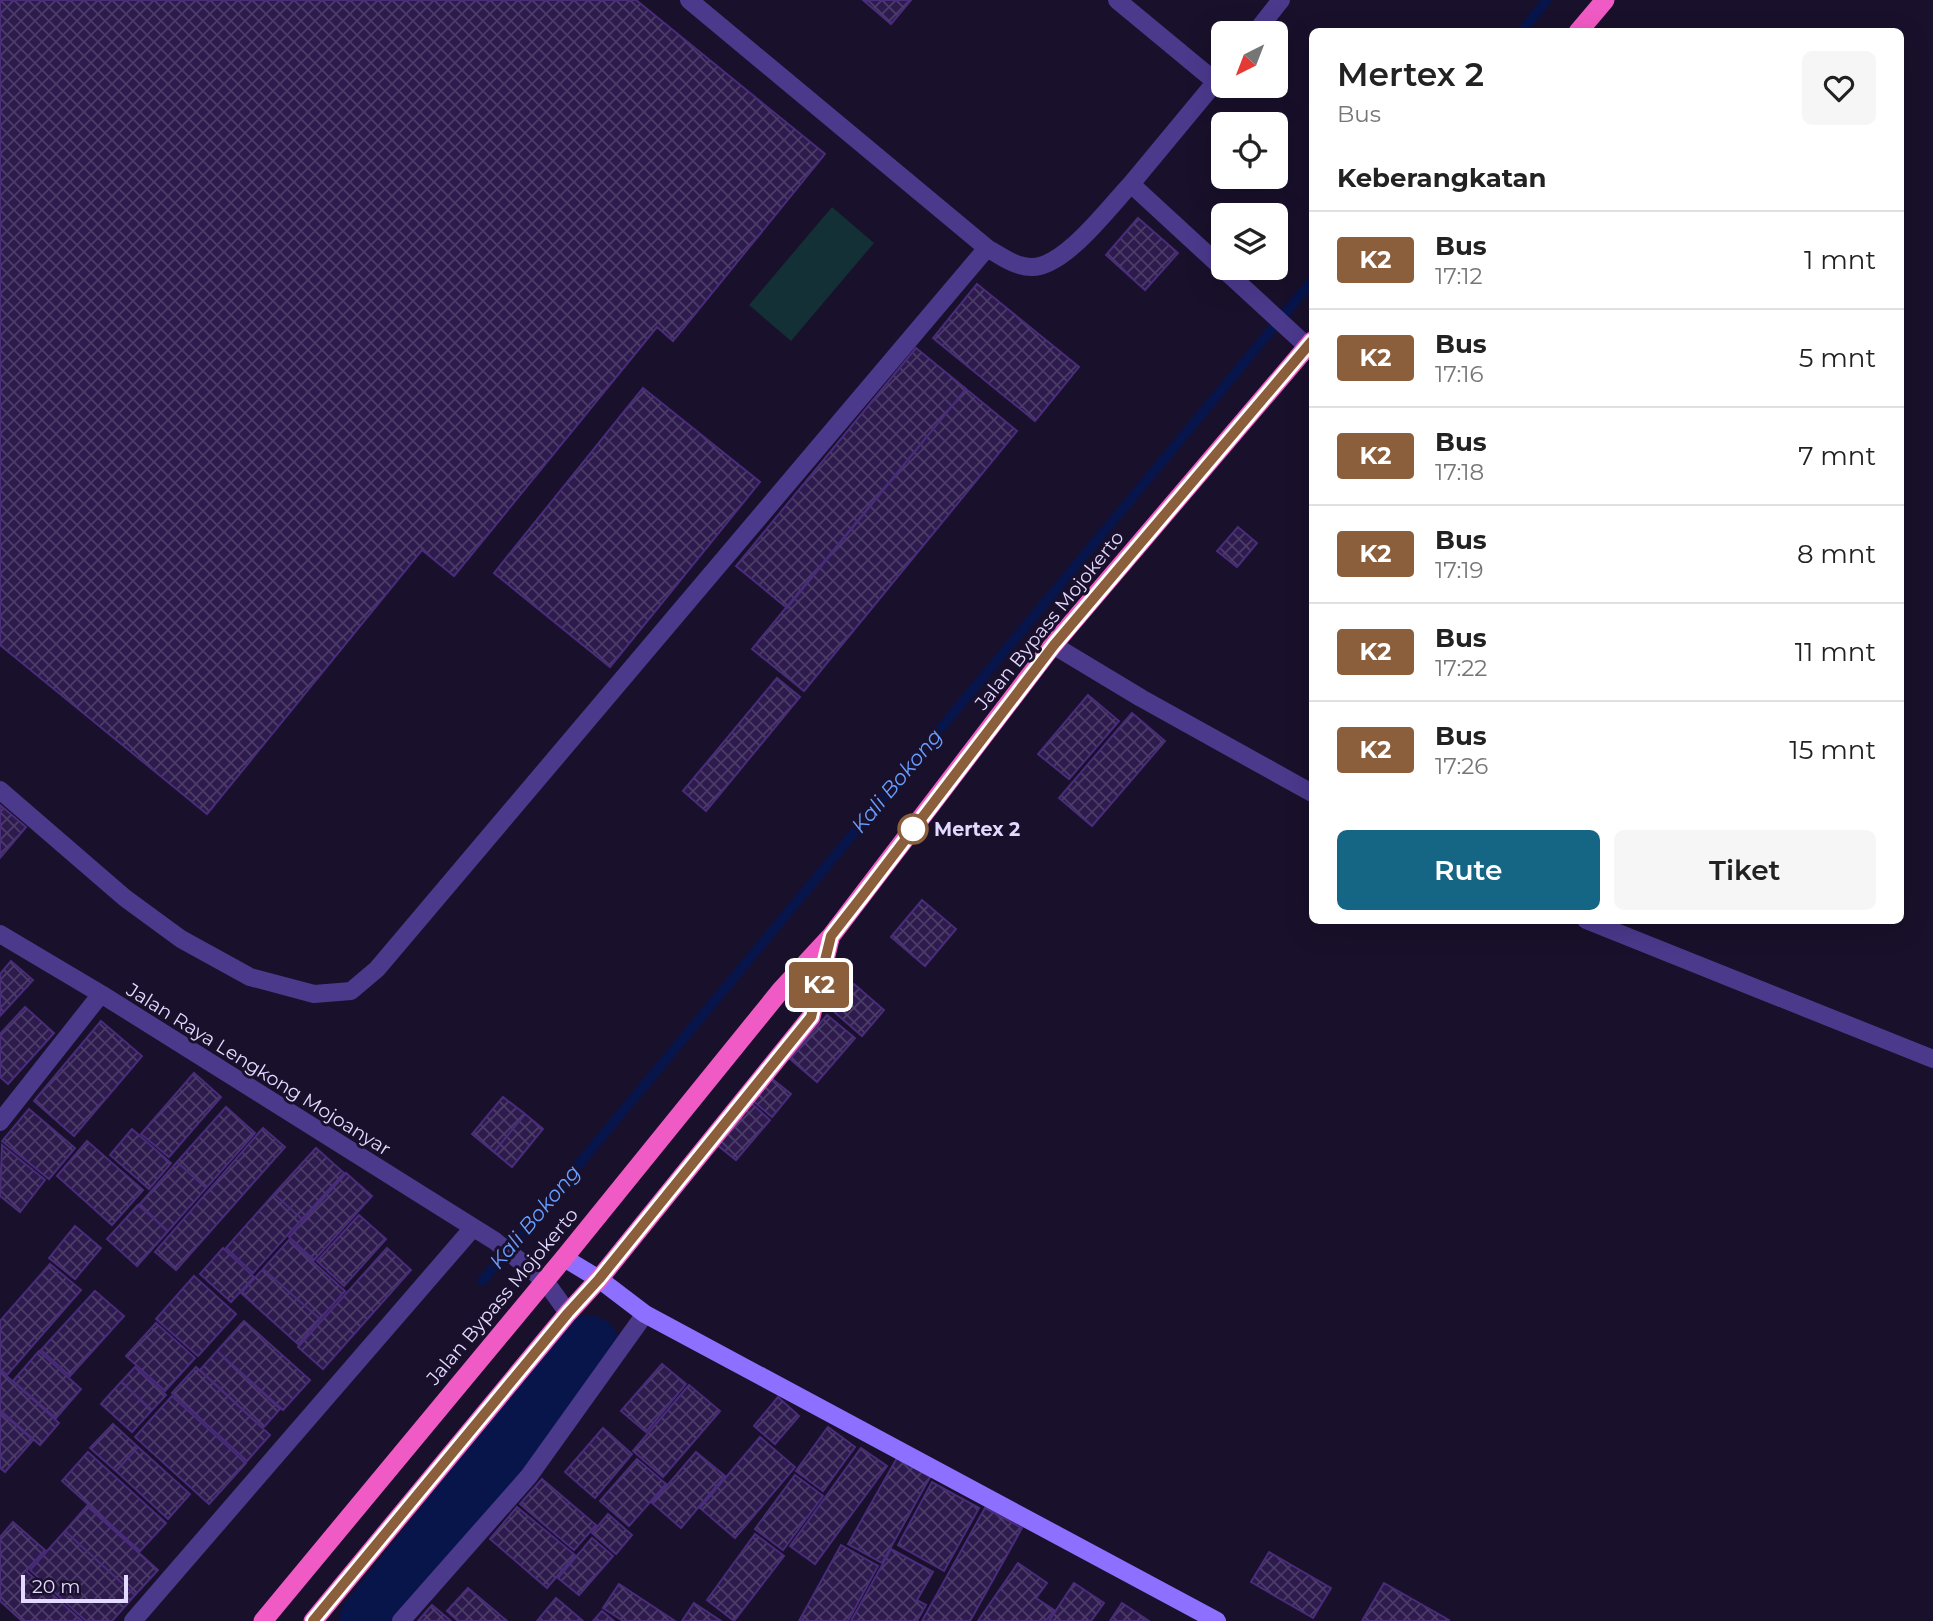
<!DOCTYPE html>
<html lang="id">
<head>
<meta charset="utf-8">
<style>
	:root { --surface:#fff; --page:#f6f6f6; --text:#222; --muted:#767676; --line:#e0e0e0; --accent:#156685 }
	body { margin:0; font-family:Montserrat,sans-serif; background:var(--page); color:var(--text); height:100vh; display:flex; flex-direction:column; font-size:26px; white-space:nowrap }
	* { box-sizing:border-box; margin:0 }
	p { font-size:23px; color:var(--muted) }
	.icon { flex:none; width:38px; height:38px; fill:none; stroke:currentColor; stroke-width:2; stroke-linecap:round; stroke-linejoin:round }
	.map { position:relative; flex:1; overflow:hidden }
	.panel { position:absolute; left:1309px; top:28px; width:595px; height:896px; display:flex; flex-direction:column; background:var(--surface); border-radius:10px; box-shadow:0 7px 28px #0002 }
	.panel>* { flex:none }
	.badge { padding:0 14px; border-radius:5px; font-size:24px; line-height:46px }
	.needle { width:46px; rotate:222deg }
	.buttons { position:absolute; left:1211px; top:21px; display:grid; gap:14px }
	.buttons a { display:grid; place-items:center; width:77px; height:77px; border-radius:10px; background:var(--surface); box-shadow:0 7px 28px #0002; font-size:35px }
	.scale { position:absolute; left:21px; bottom:18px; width:107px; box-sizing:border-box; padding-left:7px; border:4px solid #e4d9ff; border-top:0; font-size:19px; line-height:24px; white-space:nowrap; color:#e4d9ff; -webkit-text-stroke:5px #19102b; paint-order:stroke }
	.map>.badge { position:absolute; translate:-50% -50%; box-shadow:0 0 0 4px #fff }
	h2 { padding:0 28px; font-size:26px; line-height:63px }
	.round { display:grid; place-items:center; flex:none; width:74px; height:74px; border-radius:10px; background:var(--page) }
	.headline { display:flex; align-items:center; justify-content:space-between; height:119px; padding:0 28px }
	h1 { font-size:33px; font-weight:600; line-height:52px }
	.action { display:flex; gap:14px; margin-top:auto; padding:14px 28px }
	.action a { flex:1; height:80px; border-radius:10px; background:var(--accent); color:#fff; font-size:28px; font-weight:600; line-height:80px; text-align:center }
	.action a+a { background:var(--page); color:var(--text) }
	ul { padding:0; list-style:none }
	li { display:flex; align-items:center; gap:21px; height:98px; padding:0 28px; border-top:2px solid var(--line) }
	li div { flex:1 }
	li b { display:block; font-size:26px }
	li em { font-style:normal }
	li .badge { min-width:77px; font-weight:700; text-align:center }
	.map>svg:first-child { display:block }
</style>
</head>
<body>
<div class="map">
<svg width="1933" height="1621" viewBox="0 0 1933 1621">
	<defs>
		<pattern id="building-cross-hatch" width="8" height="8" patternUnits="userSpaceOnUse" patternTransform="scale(1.75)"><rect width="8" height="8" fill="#2e1b4d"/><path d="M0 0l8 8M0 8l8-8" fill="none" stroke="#4c3c68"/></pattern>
	</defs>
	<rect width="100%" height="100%" fill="#19102b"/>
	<path fill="#123035" d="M832,207L874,243L791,341L749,305Z"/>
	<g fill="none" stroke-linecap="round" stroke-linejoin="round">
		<path stroke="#08154b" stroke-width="10" d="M1521,32L1547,0
			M482,1281L1312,281"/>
		<path stroke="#08154b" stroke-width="65" d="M372,1621L588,1348"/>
	</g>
	<path fill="url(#building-cross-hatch)" stroke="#492c7a" stroke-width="2" d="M0,0H636L825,154L673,341L657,327L454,576L422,550L207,814L0,645Z
		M863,0H911L891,24Z
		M1138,218L1178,253L1145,290L1106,255Z
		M977,284L1079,367L1035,421L933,338Z
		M916,348L966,389L787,608L736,566Z
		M643,388L760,482L610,667L494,573Z
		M966,389L1017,431L804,691L752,649Z
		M1238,527L1257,543L1237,567L1217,551Z
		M777,678L800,697L706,811L683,791Z
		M1088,695L1119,721L1069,779L1038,754Z
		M1132,713L1165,741L1092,826L1059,798Z
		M0,805L26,827L0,858Z
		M922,900L956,929L925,966L891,937Z
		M11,961L33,980L0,1016V974Z
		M854,984L884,1010L862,1036L832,1010Z
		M25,1007L54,1033L8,1084L0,1077V1034Z
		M827,1015L855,1038L817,1082L790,1059Z
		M101,1021L142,1056L74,1136L34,1101Z
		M194,1073L221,1097L169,1157L141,1134Z
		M771,1078L791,1094L772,1117L752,1100Z
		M503,1097L525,1114L494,1152L472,1134Z
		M751,1103L770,1120L736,1160L716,1144Z
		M226,1107L255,1133L206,1188L177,1162Z
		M29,1109L75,1148L49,1179L2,1141Z
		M525,1114L543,1129L512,1167L494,1152Z
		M263,1128L285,1147L176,1270L155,1252Z
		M132,1129L171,1163L149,1189L110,1155Z
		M87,1141L143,1190L112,1225L57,1176Z
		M2,1145L45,1180L20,1212L0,1196Z
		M316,1148L344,1173L302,1219L274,1194Z
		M177,1162L206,1188L168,1231L139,1205Z
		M346,1173L372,1196L314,1260L289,1237Z
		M274,1194L302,1219L253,1273L226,1248Z
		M138,1205L168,1231L137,1266L107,1239Z
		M359,1215L386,1239L344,1286L317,1261Z
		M75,1226L101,1248L75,1279L49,1258Z
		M289,1240L345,1291L320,1319L263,1269Z
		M223,1248L254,1277L231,1302L200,1274Z
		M387,1248L411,1270L323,1369L298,1347Z
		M50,1264L81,1290L7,1375L0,1369V1321Z
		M263,1269L320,1319L298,1344L241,1293Z
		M194,1276L236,1314L198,1356L156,1319Z
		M95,1291L124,1316L70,1376L41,1350Z
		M244,1321L310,1380L283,1410L217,1351Z
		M156,1323L195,1358L165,1391L126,1356Z
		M39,1351L81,1389L56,1418L13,1381Z
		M217,1351L280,1409L263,1428L200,1370Z
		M662,1364L686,1384L646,1432L621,1411Z
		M135,1367L166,1395L152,1410L121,1382Z
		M196,1367L270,1435L247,1461L172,1393Z
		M0,1370L59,1423L40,1445L0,1410Z
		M121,1382L152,1410L132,1432L101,1404Z
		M689,1385L720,1411L663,1477L633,1451Z
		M172,1396L246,1463L209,1504L135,1437Z
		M778,1397L799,1416L775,1444L754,1426Z
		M0,1412L33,1440L5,1472L0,1468Z
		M113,1424L138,1447L116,1471L90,1448Z
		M828,1427L855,1447L823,1491L796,1471Z
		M603,1428L632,1454L595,1498L565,1472Z
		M760,1437L795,1467L735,1538L700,1508Z
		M138,1447L190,1494L168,1519L116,1471Z
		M861,1448L887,1466L815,1564L790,1546Z
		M88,1452L166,1523L140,1551L62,1481Z
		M696,1452L725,1476L681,1528L652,1503Z
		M897,1458L930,1477L882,1563L848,1544Z
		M637,1459L666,1484L629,1526L600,1501Z
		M795,1475L823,1496L783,1550L755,1529Z
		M542,1479L596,1525L574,1550L520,1504Z
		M932,1482L979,1508L944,1571L898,1545Z
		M87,1506L158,1570L135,1595L65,1531Z
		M517,1507L575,1555L547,1588L490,1539Z
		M985,1508L1022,1528L970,1621H922Z
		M608,1514L632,1535L616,1554L592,1533Z
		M13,1522L45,1550L26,1571L82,1621H22L0,1601V1537Z
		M65,1531L135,1595L112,1621H86L30,1570Z
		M755,1534L784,1556L734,1621L707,1600Z
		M592,1538L613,1556L579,1595L558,1578Z
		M841,1545L878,1566L848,1621H799Z
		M891,1549L933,1572L917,1600L926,1605L917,1621H851Z
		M1269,1552L1331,1588L1313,1618L1251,1582Z
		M1018,1563L1047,1583L1036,1598L1054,1610L1046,1621H978Z
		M1074,1583L1104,1603L1091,1621H1049Z
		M1384,1583L1449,1620V1621H1362Z
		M619,1584L675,1621H623L603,1608Z
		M468,1588L507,1621H458L447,1611Z
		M556,1598L583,1621H537Z
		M694,1603L721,1621H682Z
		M1122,1603L1149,1621H1110Z
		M432,1605L451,1621H418Z
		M602,1611L614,1621H593Z"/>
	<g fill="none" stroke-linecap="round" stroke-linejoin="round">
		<path stroke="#4b398c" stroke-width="18" d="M689,0L987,248C1001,256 1015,267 1032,267C1065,267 1109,207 1131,184L1308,347
			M1117,0L1216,82
			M1255,33L1281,0
			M1131,184L1223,73
			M1053,645L1141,698L1312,793
			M0,790L125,898L181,939L250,977L314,994L351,991L377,969L987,248
			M1586,920L1933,1059"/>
		<path stroke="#4b398c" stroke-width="18" d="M0,934L101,994L495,1241L545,1281L568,1313
			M0,1122L101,994
			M133,1621L472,1229
			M401,1621L529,1476L645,1314"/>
		<path stroke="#8d70ff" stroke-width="18" d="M564,1258L599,1279L645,1314L1217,1621"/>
		<path stroke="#f05ac4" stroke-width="19" d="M1578,32L1605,0
			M263,1621L564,1258L781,990L831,936L1053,645L1312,341
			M313,1621L568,1313L599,1279L811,1017L830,939"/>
	</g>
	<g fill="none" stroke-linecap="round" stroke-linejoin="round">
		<g stroke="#fff" stroke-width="16">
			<path id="line" d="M313,1621L568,1313L599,1279L811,1017L831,936L863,895L1054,645L1312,341"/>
		</g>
		<use href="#line" stroke="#8b5e3c" stroke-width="10"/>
	</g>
	<circle fill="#fff" stroke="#8b5e3c" stroke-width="3.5" cx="913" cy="829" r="14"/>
	<g text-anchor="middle" stroke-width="6" stroke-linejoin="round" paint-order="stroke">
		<g font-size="19" fill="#e4d9ff" stroke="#19102b">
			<text transform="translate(1049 620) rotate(-51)" y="7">Jalan Bypass Mojokerto</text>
			<text transform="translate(259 1069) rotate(32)" y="7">Jalan Raya Lengkong Mojoanyar</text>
			<text transform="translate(502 1296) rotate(-50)" y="7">Jalan Bypass Mojokerto</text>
		</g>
		<g font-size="19" font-weight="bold" fill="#e4d9ff" stroke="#19102b" text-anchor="start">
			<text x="934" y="836">Mertex 2</text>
		</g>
		<g font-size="21" font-style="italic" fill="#679eff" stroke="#19102b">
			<text transform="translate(897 781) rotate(-50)" y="7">Kali Bokong</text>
			<text transform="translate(535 1217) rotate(-50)" y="7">Kali Bokong</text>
		</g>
	</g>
</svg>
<div class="buttons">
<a><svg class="needle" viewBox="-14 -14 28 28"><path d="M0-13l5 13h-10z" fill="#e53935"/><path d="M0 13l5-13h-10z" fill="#767676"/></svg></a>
<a><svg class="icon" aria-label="locate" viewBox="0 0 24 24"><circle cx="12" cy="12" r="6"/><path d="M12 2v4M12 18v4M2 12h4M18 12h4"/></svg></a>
<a><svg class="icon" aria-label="layers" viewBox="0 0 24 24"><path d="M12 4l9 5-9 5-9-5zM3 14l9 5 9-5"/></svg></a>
</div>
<div class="scale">20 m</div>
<b class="badge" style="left:819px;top:985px;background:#8b5e3c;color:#fff">K2</b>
<section class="panel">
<div class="headline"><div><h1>Mertex 2</h1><p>Bus</p></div><a class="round"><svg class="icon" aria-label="heart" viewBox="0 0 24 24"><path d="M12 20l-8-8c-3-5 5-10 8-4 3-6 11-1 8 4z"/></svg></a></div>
<h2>Keberangkatan</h2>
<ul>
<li><span class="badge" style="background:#8b5e3c;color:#fff">K2</span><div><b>Bus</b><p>17:12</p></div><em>1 mnt</em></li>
<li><span class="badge" style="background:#8b5e3c;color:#fff">K2</span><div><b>Bus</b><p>17:16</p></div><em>5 mnt</em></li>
<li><span class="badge" style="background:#8b5e3c;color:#fff">K2</span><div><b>Bus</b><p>17:18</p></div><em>7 mnt</em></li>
<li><span class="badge" style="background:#8b5e3c;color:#fff">K2</span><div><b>Bus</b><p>17:19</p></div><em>8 mnt</em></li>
<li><span class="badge" style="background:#8b5e3c;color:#fff">K2</span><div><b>Bus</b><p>17:22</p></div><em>11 mnt</em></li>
<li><span class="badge" style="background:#8b5e3c;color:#fff">K2</span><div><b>Bus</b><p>17:26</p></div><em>15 mnt</em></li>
</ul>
<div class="action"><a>Rute</a><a>Tiket</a></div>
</section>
</div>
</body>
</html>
